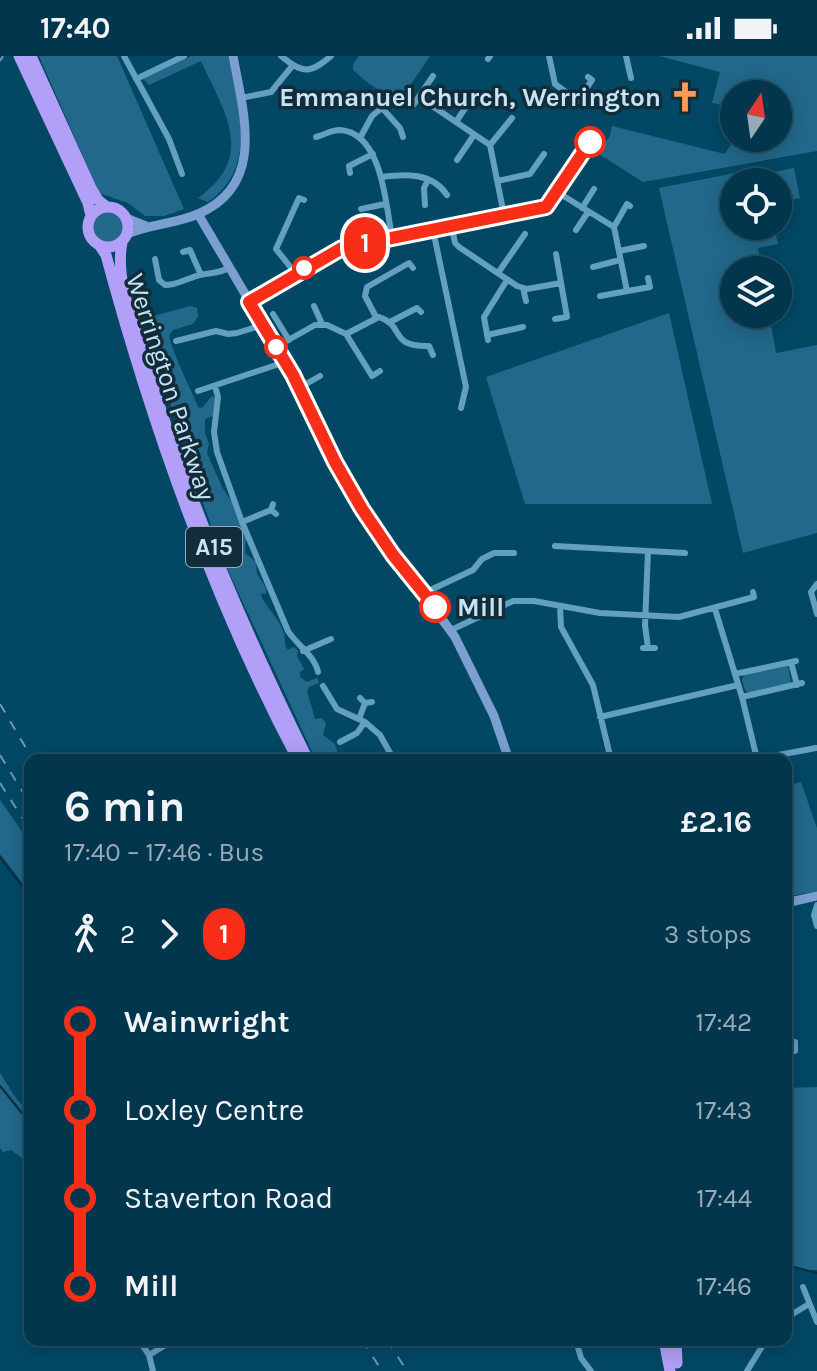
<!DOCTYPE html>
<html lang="en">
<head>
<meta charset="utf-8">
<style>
	:root { --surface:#02364c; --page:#104156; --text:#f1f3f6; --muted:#96abb5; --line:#235064 }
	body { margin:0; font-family:Karla,sans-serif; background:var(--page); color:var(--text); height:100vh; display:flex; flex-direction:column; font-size:30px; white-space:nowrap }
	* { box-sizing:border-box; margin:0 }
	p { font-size:26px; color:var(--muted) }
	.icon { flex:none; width:44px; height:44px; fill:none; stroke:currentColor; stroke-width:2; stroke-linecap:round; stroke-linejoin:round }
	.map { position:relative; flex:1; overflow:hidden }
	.panel { position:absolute; left:24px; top:698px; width:768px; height:592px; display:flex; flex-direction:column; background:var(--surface); border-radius:16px; box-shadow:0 4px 20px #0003,0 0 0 2px var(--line) }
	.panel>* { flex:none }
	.badge { padding:0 16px; border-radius:26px; font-size:28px; line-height:52px }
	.needle { width:52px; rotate:13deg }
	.controls { position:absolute; left:720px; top:24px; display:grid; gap:16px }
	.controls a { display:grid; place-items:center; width:72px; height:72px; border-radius:50%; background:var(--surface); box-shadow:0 4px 20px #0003,0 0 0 2px var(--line); font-size:40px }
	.map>.badge { position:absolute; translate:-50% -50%; box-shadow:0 0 0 4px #fff }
	.legs { display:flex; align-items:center; gap:12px; height:88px; padding:0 40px; font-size:26px }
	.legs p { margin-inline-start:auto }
	.overview { display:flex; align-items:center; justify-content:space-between; height:136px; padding:0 40px }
	h1 { font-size:44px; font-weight:700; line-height:60px }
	ul { padding:0 40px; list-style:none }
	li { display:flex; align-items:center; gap:28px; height:88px; font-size:30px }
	li i { display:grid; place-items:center; width:12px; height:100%; margin:0 10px; background:currentColor }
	li i::after { content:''; width:20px; height:20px; margin:-10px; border:6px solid; border-radius:50%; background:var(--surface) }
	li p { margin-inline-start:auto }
	li:first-child i { background:linear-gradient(#0000 50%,currentColor 0) }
	li:last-child i { background:linear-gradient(currentColor 50%,#0000 0) }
	.status { display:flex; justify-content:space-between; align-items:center; height:56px; padding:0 40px; background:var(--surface); direction:ltr }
	.status svg { height:22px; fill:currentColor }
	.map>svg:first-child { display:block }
</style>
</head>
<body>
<div class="status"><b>17:40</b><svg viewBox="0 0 49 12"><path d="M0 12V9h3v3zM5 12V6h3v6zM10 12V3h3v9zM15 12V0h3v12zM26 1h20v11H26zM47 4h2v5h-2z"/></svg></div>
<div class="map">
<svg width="817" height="1315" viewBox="0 0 817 1315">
	<rect width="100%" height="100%" fill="#024865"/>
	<path fill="#22688a" d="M39,0H117L184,153L164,160H145L128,147L99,137Z
		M191,0H228C238,50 259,111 208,146L198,142C257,100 224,56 201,5L149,29L143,23Z
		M359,0H430L405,37C382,41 369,28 353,14V8Z
		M659,0H817V95L643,126L594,95L609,82L612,70L725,98L735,82H778V38H734V62H731L733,51L712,47L720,16Z
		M760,112L765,118L794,112L800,142L778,146V126H734V170H774L778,188L758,192L762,214H734V258H769L776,297L817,289V477L743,497L659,132Z
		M92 171a16 16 0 1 1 32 0a16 16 0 1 1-32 0Z
		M190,250L197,252L198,260L193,268L173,274L169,280C176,306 188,326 198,351L202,352L211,341L214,340L217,345L213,360L205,363V377L209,387L207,397L222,431L234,449L246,482L245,497L256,506L257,518L266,532V538L262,537L261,540C270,558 287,568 285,590L288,594L294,591L298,595L297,600L304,613L300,616V621L307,626L317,622L319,627L309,631L307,635L315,663L322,662L326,667L323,679L335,688L340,704H316L226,510L191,414L148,275L150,261Z
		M669,257L712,448H525L486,321Z
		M788,609L791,627L750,637L745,634L742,624L744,618Z
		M801,726L817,772V835L786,841V813L793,810L786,765L795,761L786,730Z
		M0,744L30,787V837L0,798Z
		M0,1017L16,1042L30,1058V1108L11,1094L3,1096L0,1092Z
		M817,1031V1214H800L786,1209V1032Z"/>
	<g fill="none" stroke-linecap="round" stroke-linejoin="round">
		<path stroke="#0a2c3c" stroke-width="2" d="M0,801L30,840
			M0,1030L30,1067
			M786,1209L817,1217"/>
		<path stroke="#649fbf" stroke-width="6" d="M124,0L169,83L182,118
			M281,0C303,18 310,18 331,0
			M549,0L555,28L578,45L592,24L588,21
			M626,0L631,22
			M488,3L490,0
			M136,23L184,0
			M419,41L490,89L504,159
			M241,42L271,36L293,9
			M414,48L433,20
			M382,52L400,72L403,81
			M456,66L473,40
			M316,81C324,79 331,74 340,74C383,77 386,151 392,182
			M360,82L372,60L389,46
			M490,89L512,62
			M457,104L474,79
			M350,117L349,110L373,98
			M381,121C405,118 432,116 447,139
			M497,125L530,118L544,98
			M425,149L424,132L428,124
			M582,152L594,133
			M361,153L385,148
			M452,171L455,187L459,191L517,230L527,233L561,227
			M614,171L627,148L630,150
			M433,174L466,331L461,352
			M576,174L588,156
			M619,195L644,190
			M183,196L190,194L201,219
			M155,203L159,224L165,229C176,229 181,225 191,222C204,216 216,219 229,212
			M593,211L620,204
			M498,217L525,178
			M296,218L276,193L299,142L304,144
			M523,232L526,245
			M600,240L650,231L648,222
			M249,246L322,201L344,191L546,151L557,136L614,171L627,235
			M314,250L322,268
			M273,258L289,284
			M376,261L365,240L367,231L409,207L413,212
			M555,263L567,261L556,198
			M390,266L417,252L421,256
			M346,278L372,320L380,315
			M487,279L523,271
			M488,284L484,261L507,224
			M176,285L216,275L228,278L237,277L263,269
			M276,291L315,269H327L346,278L379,261C406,270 388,291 429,290L433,299
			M215,330L218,341L214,376L217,396L242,466L288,575C297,589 315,600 318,616
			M299,332L320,320
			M198,335L285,306
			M273,448L271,454L276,458
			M242,466L271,454
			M555,490L685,497
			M817,528L811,536L817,558
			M424,537L473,514L482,503L494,497H514
			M560,550L561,571L593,629L611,704
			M715,553L742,641L757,703
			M451,574L513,545H534L600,557L679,561L754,541L753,536
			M643,592H655
			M648,592L645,569L648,495
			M303,595L331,583
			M791,606L797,629
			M735,618L796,605
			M323,630L337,653L365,666
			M742,641L802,627
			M360,642L365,647L372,646
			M600,661L738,629
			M359,663L365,647
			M340,686L357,677L365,666L380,679L394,704
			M752,704L816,692
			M817,849L814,859L817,870
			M786,994L795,995V986
			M803,1231L817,1266
			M786,1262L809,1248
			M139,1284L149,1299L153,1315
			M576,1284L581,1302L591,1315
			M149,1299L174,1284
			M747,1315L766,1284"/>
		<path stroke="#7b9fd0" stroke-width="9" d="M198,158L293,319L335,406L362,453L455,581L494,660L509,704
			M126,162L146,170
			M127,178C150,168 175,168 198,158C267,129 243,56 233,0
			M786,847L817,840"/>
		<path stroke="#b29ff7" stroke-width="11" d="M19,0L88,147L91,160
			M31,0L91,132L98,144L107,151
			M88 171a20 20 0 1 1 40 0a20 20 0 1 1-40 0Z
			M122,186C115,223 132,263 143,298C184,435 245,576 308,704
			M100,190L106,199C153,373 213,544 298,704
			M664,1284L670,1315
			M676,1284L677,1307"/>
		<path stroke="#6a9ab1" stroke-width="2" stroke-dasharray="10 10" stroke-linecap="butt" d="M0,5L3,0
			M0,648L33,704
			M0,699L30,748
			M0,727L30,774
			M362,1284L382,1315
			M387,1284L407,1315"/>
	</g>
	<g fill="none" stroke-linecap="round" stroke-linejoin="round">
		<g stroke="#fff" stroke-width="18">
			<path id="line-1" d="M435,551L393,499L362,453L335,406L293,319L249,246L342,192L546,151L590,86"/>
		</g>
		<use href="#line-1" stroke="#f92e18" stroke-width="12"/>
	</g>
	<defs>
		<g id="church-bare" transform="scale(2.4)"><path d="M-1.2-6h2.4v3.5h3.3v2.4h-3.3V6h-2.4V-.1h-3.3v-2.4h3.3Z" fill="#fe9b58" stroke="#132c39" stroke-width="2.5" paint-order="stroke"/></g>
	</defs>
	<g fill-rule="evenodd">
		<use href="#church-bare" x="685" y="41"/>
	</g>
	<g fill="#fff" stroke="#f92e18" stroke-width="4">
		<circle cx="590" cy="86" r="14"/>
		<circle cx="304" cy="212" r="10"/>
		<circle cx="276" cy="291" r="10"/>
		<circle cx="435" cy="551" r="14"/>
	</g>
	<g text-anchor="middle" stroke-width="7" stroke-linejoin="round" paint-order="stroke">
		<rect fill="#132c39" stroke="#91adbd" stroke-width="2" x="186" y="471" width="56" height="40" rx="6"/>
		<g font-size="24" font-weight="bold" fill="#c7e4f5">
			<text x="214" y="499">A15</text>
		</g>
		<g font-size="26" font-weight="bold" fill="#c7e4f5" stroke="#132c39" text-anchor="end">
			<text x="661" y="50">Emmanuel Church, Werrington</text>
		</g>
		<g font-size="26" fill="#c7e4f5" stroke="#132c39">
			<text transform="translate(171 331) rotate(72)" y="9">Werrington Parkway</text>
		</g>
		<g font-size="26" font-weight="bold" fill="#c7e4f5" stroke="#132c39" text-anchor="start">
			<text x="457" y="560">Mill</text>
		</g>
	</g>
</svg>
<div class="controls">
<a><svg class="needle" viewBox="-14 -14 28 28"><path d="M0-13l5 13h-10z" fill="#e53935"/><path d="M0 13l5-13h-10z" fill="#96abb5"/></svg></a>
<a><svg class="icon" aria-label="locate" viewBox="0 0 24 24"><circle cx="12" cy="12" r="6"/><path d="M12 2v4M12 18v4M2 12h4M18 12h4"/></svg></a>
<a><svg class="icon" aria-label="layers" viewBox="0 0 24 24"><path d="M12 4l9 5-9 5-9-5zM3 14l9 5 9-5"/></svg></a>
</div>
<b class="badge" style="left:365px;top:187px;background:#f92e18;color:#fff">1</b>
<section class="panel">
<div class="overview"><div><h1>6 min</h1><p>17:40 – 17:46 · Bus</p></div><b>£2.16</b></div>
<div class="legs"><svg class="icon" aria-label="walk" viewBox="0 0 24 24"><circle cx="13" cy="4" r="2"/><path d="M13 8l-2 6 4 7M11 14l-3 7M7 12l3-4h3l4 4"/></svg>2<svg class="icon" aria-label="forward" viewBox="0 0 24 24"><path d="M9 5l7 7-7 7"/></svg><b class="badge" style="background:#f92e18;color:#fff">1</b><p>3 stops</p></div>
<ul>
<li><i style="color:#f92e18"></i><b>Wainwright</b><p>17:42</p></li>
<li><i style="color:#f92e18"></i><span>Loxley Centre</span><p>17:43</p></li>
<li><i style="color:#f92e18"></i><span>Staverton Road</span><p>17:44</p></li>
<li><i style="color:#f92e18"></i><b>Mill</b><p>17:46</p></li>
</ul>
</section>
</div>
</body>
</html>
